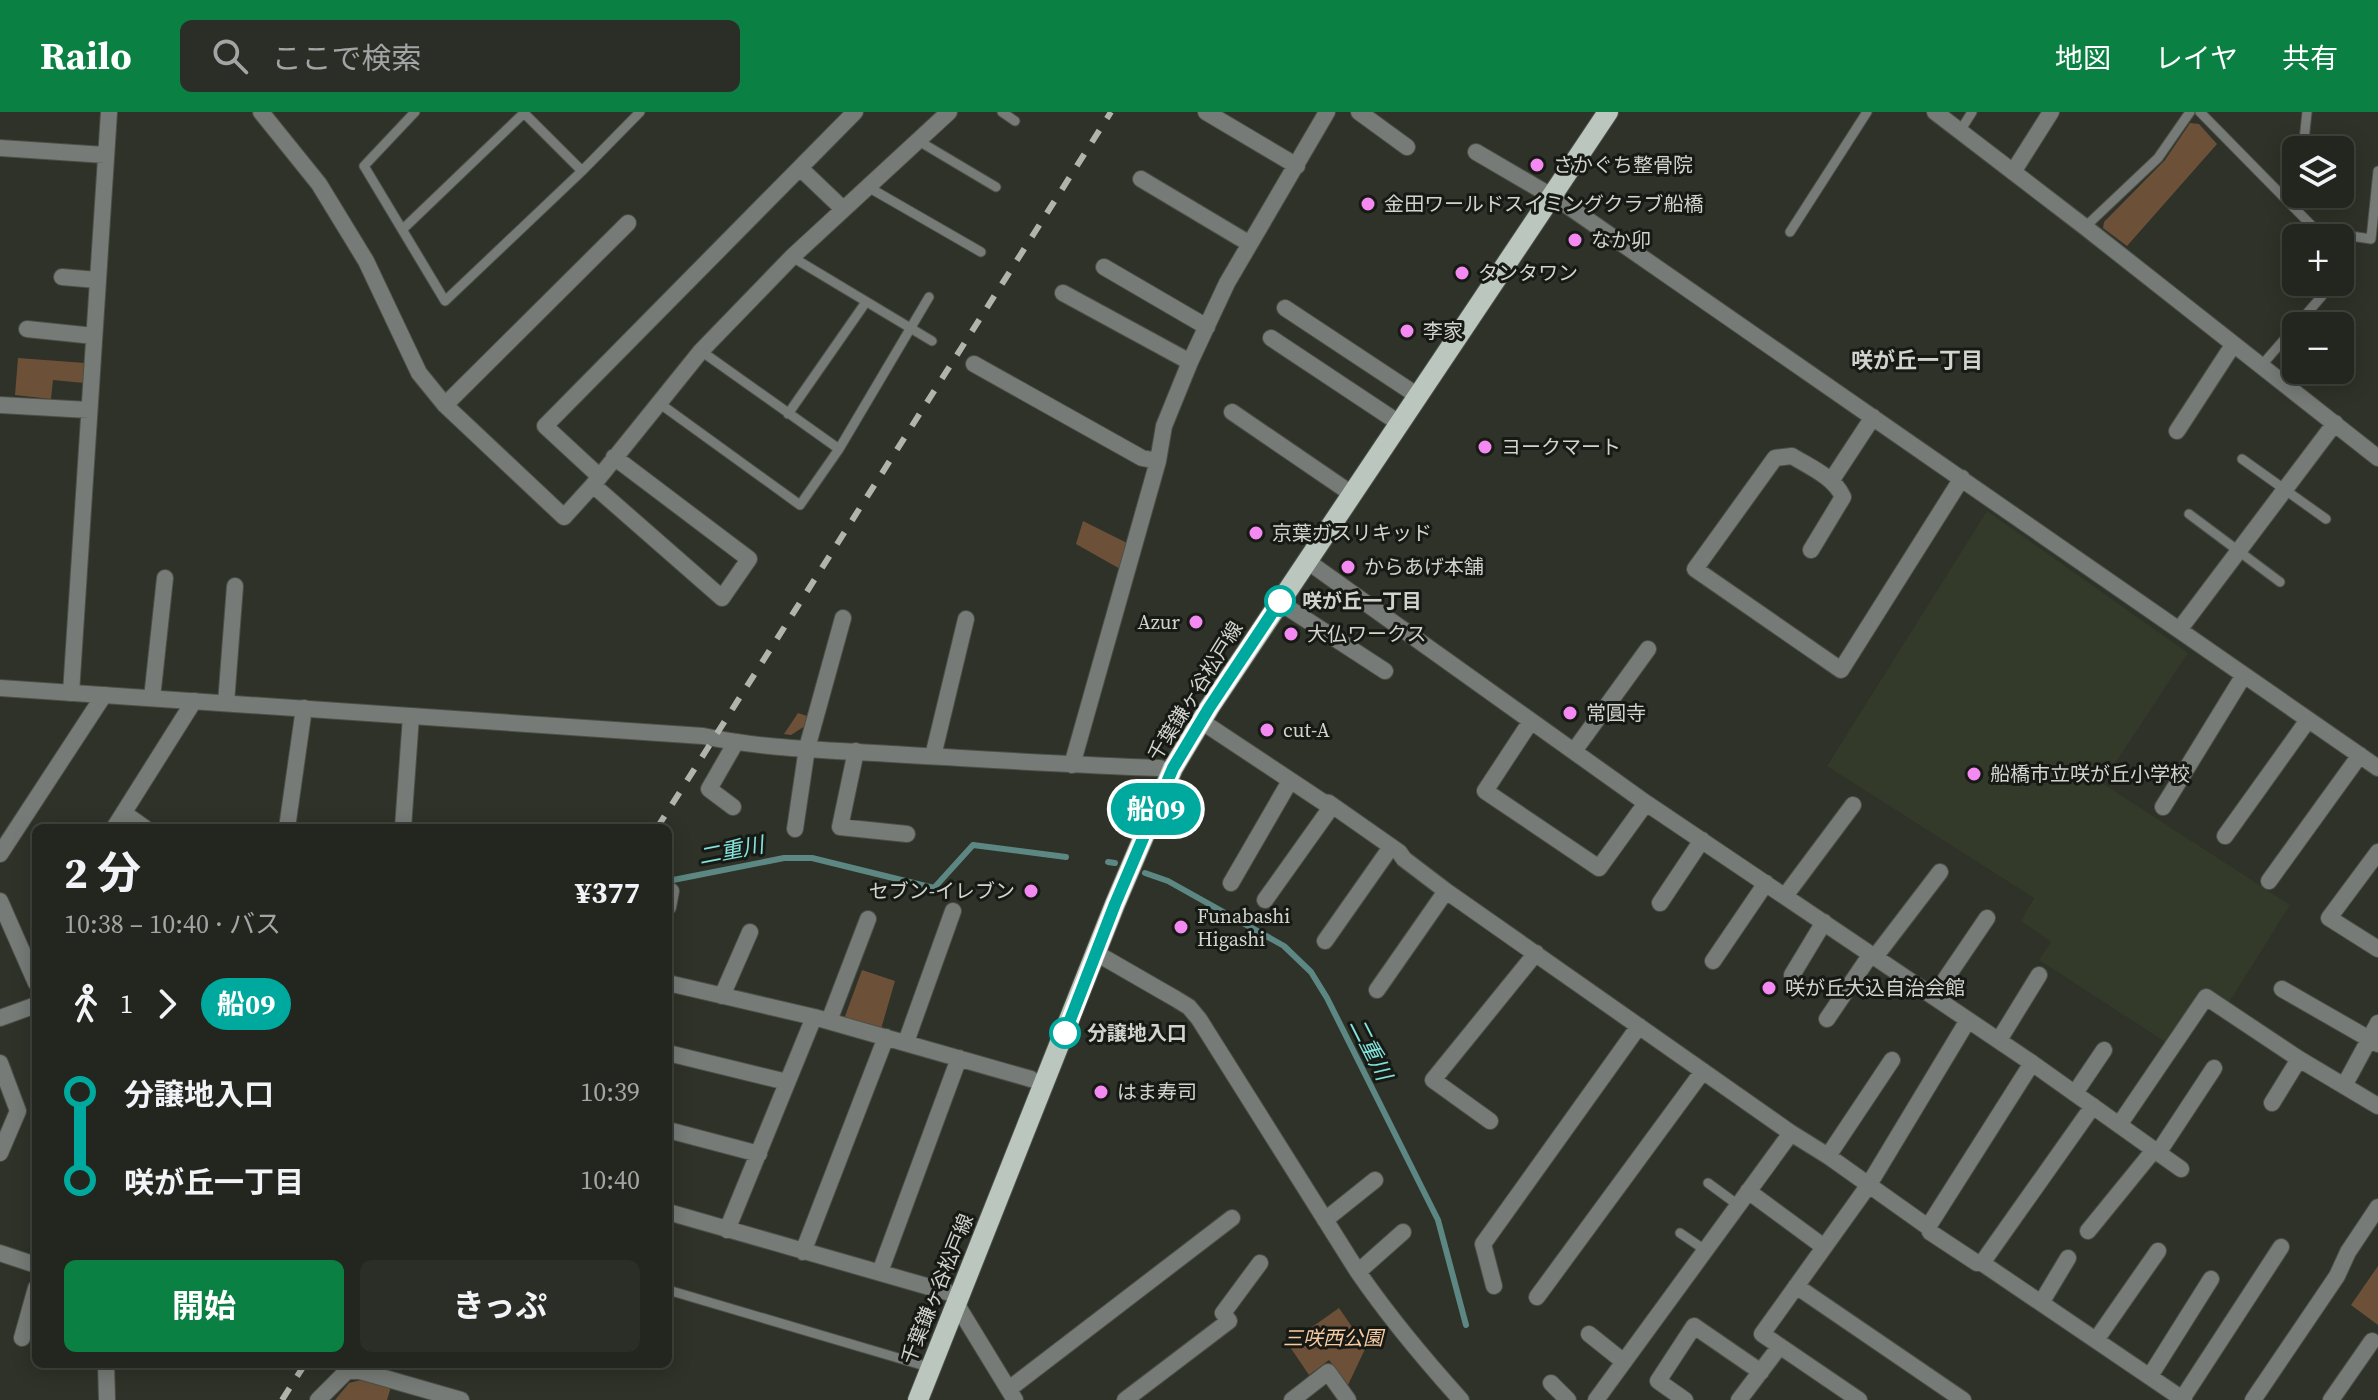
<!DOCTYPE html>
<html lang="ja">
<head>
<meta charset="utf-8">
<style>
	:root { --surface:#22261e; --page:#2a2e27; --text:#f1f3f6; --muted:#a2a5a4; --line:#3f433c; --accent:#0b8043 }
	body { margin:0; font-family:"Source Serif 4","Noto Sans JP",serif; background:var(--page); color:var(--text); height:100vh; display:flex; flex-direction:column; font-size:30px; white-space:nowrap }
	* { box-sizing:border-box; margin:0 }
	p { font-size:26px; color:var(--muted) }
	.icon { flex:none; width:44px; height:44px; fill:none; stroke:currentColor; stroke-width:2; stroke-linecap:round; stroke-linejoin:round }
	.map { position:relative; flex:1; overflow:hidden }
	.side { position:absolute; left:32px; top:712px; width:640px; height:544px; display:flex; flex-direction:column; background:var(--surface); border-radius:12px; box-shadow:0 4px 20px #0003,0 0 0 2px var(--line) }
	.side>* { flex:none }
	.badge { padding:0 16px; border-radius:26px; font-size:28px; line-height:52px }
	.buttons { position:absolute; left:2282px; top:24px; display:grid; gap:16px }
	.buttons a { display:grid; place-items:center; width:72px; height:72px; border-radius:12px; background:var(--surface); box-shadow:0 4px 20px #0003,0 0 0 2px var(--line); font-size:40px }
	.map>.badge { position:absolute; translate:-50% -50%; box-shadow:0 0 0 4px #fff }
	.legs { display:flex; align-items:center; gap:12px; height:88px; padding:0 32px; font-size:26px }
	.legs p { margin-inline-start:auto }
	.summary { display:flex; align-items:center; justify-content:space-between; height:136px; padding:0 32px }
	h1 { font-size:44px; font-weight:700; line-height:60px }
	.button { display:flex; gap:16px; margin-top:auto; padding:16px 32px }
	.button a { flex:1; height:92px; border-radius:12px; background:var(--accent); color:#fff; font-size:32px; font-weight:700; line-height:92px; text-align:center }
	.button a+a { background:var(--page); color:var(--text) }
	ul { padding:0 32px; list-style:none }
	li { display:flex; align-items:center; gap:28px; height:88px; font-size:30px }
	li i { display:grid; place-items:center; width:12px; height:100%; margin:0 10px; background:currentColor }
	li i::after { content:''; width:20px; height:20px; margin:-10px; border:6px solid; border-radius:50%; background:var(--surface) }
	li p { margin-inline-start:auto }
	li:first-child i { background:linear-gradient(#0000 50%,currentColor 0) }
	li:last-child i { background:linear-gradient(currentColor 50%,#0000 0) }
	header { display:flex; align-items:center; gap:48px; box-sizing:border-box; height:112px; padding:0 40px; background:var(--accent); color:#fff }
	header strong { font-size:38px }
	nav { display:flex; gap:44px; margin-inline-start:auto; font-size:28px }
	.search { width:560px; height:72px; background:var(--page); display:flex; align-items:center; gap:20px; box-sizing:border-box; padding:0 28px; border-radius:12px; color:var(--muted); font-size:30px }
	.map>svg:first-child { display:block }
</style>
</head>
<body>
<header>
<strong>Railo</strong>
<div class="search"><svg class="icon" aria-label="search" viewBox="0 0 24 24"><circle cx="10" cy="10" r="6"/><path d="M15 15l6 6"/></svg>ここで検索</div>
<nav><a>地図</a><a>レイヤ</a><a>共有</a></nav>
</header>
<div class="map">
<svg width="2378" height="1288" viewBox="0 0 2378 1288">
	<rect width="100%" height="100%" fill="#2e3228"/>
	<path fill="#333a2a" d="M1987,399L2188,541L2102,671L2290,793L2228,892L2203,879L2167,931L2039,848L2051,830L2021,809L2034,786L1827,654Z"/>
	<path fill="#6c5138" d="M2190,11L2199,12L2217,32L2127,134L2103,116L2104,110L2165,48Z
		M18,246L85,251L84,271L53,268L51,287L15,283Z
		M1083,409L1129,432L1122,458L1076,432Z
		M798,601L807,604L805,614L791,623L784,622Z
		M862,858L895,869L881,917L844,907Z
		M2378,1154V1213L2351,1193Z
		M1339,1196L1366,1235L1348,1273L1329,1248L1309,1263L1288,1232Z
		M364,1267L391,1275L387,1288H335L349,1271Z"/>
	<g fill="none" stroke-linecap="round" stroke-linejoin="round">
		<path stroke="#5c8782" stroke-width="6" d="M1108,750L1115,751
			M1145,761L1168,769L1284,834L1311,860L1327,886L1438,1108L1466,1213
			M668,769L784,746H812L934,776L973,733L1066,745"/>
		<g stroke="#4b4f46" stroke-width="11">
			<path id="service" d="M415,0L364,54L445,189L582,59L640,0
				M523,0L582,59
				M1002,0L1015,9
				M2200,0L2317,119L2371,127L2378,59
				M1960,19L1972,0
				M917,28L996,75
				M2303,38L2307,0
				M868,75L981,140
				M2297,98L2298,82
				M2085,115L2158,46L2190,0
				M403,117L524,1
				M1790,120L1867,0
				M792,145L932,229
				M2340,216L2343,213
				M701,239L839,337
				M2261,254L2322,184
				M2285,273L2299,258
				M659,291L800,393L839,337L929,185
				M788,302L866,190
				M2242,347L2326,407
				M2189,402L2280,470
				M1708,1071L1738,1093
				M1680,1121L1705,1138
				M668,1178L932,1256"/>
		</g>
		<g stroke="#4b4f46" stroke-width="18">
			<path id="minor" d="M261,0L319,72L366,149L419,261L445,293L564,405L593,373L701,239L792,145L949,0
				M1206,0L1297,54
				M1359,0L1407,35
				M1935,0L2085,115L2378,346
				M0,36L105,43
				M1476,40L1565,92L2378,656
				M800,56L843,97
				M2013,60L2051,0
				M1141,67L1250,132
				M1104,155L1207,215
				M62,165L97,168
				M1063,181L1190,250
				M1285,196L1418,284
				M27,217L94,224
				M1271,226L1399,311
				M974,252L1142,346L1158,349
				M0,293L89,298
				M445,293L628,111
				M1232,300L1352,382
				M2177,319L2233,233
				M599,364L545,314L855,0
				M1831,369L1873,305
				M593,373L722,486L749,447L614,345
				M1811,438L1843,385C1834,365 1810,355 1792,344L1775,346L1695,457L1841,558L1962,366
				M1307,449L1646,691L2032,951L2181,1057
				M1279,490L1385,559
				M2179,518L2335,311
				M71,581L109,0
				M152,586L165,466
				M226,591L235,474
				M1201,609L1323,690L1329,691L1399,740L1404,747L1446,779L1791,1021L1828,1044L1928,1115L1930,1120L1977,1151H1982L2184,1288
				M1531,609L1485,679L1599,756L1646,691
				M856,639L840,715L907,722
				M1574,639L1648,537
				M933,644L966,507
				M1072,653L1158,349L1164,314L1190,250L1227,171L1327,0
				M733,695L709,677L736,630
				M2163,695L2244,563
				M124,701L145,716
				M114,716L194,589
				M287,716L304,596
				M403,716L411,604
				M795,717L807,636L843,506
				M2225,724L2308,608
				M2378,740L2329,806L2378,837
				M0,742L104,583
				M2269,769L2360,643
				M1231,771L1290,669
				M1785,784L1853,693
				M1265,788L1332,694
				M0,789L36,871
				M1660,791L1702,728
				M668,795L671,779
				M1325,829L1391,735
				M1096,841L1176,887L1189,895L1199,907L1358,1160C1389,1205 1424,1247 1461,1288
				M1875,845L1940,760
				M1713,849L1766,771
				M1792,863L1824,810
				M668,871L814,905L1031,967
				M2282,877L2378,932
				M1377,878L1446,779
				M722,884L750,820
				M1934,884L1987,806
				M0,906L36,893
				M1827,907L1871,842
				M829,909L868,807
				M1999,928L2039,863
				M906,930L953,799
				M668,941L787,970
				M0,951L18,999L0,1041
				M2344,974L2378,911
				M2075,981L2104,938
				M2272,991L2299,947L2378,994
				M1490,1009L1433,968L1536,841
				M2119,1013L2206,885L2299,947
				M668,1018L759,1042
				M2158,1041L2214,956
				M1828,1044L1892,948
				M1748,1079L1824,1135
				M668,1100L947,1180
				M1325,1108L1375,1068
				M1928,1115L2032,951
				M727,1118L814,905
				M2088,1119L2154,1038
				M803,1140L886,925
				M0,1141L36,1153
				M1982,1151L2093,994
				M880,1160L959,946
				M1358,1160L1403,1120
				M1494,1174L1483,1132L1639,914
				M1796,1174L1963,1288
				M1537,1185L1703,959
				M2041,1191L2068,1146
				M957,1193L1015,1288
				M1589,1222L1624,1250
				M22,1226L36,1176
				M2096,1228L2158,1139
				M106,1252L107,1288
				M2150,1264L2211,1167
				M1551,1271L1568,1288
				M1009,1277L1232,1106
				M2182,1287L2281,1135
				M318,1288L347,1259H360L461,1288
				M1125,1288L1229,1209L1223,1201L1260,1151
				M1292,1288L1328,1260L1348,1288
				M1596,1288L1791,1021
				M1685,1288L1658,1269L1694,1214L1761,1260
				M1739,1288L1780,1234
				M1859,1288L1762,1222L1868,1074L1968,908
				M2253,1288L2337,1164L2348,1140L2378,1095
				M2331,1288L2372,1229"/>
		</g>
		<g stroke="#4b4f46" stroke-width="18">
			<path id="tertiary" d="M0,576L703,624C764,637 829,638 891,642C981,647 1070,653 1160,656"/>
		</g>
		<g stroke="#4b4f46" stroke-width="22">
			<path id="primary" d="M918,1288L1115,792L1173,656L1209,596L1608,0"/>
		</g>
		<use href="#service" stroke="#767b78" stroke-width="9"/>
		<use href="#minor" stroke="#767b78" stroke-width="16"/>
		<use href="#tertiary" stroke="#767b78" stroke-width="16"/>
		<use href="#primary" stroke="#bbc6bf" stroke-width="20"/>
		<path stroke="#b0b4ac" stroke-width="6" stroke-dasharray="14 14" stroke-linecap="butt" d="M657,716L1111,0
			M282,1288L305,1252"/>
	</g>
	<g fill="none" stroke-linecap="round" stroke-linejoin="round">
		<g stroke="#fff" stroke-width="18">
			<path id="line-1" d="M1065,921L1115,792L1173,656L1209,596L1280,489"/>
		</g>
		<use href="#line-1" stroke="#00a99d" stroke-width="12"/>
	</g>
	<g fill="#f389f1" stroke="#171914" stroke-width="3">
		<circle cx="1537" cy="53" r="8"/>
		<circle cx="1368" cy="92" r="8"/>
		<circle cx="1575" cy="128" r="8"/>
		<circle cx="1462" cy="161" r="8"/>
		<circle cx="1407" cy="219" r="8"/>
		<circle cx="1485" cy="335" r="8"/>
		<circle cx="1256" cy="421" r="8"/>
		<circle cx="1348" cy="455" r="8"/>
		<circle cx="1196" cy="510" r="8"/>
		<circle cx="1291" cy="522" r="8"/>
		<circle cx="1570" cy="601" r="8"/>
		<circle cx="1267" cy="618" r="8"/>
		<circle cx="1974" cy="662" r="8"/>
		<circle cx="1031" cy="779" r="8"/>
		<circle cx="1181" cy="815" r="8"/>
		<circle cx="1769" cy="876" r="8"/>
		<circle cx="1101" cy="980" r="8"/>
	</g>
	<g fill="#fff" stroke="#00a99d" stroke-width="4">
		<circle cx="1280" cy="489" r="14"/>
		<circle cx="1065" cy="921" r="14"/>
	</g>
	<g text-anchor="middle" stroke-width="6" stroke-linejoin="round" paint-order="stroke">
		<g font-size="20" fill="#d1d4cd" stroke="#171914" text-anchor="start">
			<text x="1553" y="60">さかぐち整骨院</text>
			<text x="1384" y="99">金田ワールドスイミングクラブ船橋</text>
			<text x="1591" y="135">なか卯</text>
			<text x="1478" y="168">タンタワン</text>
			<text x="1423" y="226">李家</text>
			<text x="1501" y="342">ヨークマート</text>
			<text x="1272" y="428">京葉ガスリキッド</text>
			<text x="1364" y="462">からあげ本舗</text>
			<text x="1180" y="517" text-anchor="end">Azur</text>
			<text x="1307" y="529">大仏ワークス</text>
			<text x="1586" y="608">常圓寺</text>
			<text x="1283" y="625">cut-A</text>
			<text x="1990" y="669">船橋市立咲が丘小学校</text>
			<text x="1015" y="786" text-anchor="end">セブン-イレブン</text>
			<text x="1197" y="811">Funabashi<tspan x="1197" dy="23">Higashi</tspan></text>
			<text x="1785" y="883">咲が丘大込自治会館</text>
			<text x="1117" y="987">はま寿司</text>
		</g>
		<g font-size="20" font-weight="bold" fill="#d1d4cd" stroke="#171914" text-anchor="start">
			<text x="1302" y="496">咲が丘一丁目</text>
			<text x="1087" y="928">分譲地入口</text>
		</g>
		<g font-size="20" fill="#d1d4cd" stroke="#171914">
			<text transform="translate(1195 579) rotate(-58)" y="7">千葉鎌ヶ谷松戸線</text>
			<text transform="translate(937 1177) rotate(-68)" y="7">千葉鎌ヶ谷松戸線</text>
		</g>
		<g font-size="20" font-style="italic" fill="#f8caa2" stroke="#171914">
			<text x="1333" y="1233">三咲西公園</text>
		</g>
		<g font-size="22" font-weight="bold" fill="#d1d4cd" stroke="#171914">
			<text x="1917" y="256">咲が丘一丁目</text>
		</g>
		<g font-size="22" font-style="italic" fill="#82e3dc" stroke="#171914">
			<text transform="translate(731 738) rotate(-11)" y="8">二重川</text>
			<text transform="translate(1371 937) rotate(63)" y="8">二重川</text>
		</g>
	</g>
</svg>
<div class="buttons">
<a><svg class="icon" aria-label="layers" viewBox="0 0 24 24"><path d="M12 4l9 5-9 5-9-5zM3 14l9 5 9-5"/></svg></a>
<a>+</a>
<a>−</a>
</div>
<b class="badge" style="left:1156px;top:697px;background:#00a99d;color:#fff">船09</b>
<section class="side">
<div class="summary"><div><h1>2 分</h1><p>10:38 – 10:40 · バス</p></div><b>¥377</b></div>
<div class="legs"><svg class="icon" aria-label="walk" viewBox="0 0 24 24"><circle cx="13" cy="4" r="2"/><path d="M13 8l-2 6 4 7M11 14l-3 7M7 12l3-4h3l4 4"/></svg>1<svg class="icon" aria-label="forward" viewBox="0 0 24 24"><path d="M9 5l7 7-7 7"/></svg><b class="badge" style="background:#00a99d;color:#fff">船09</b></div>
<ul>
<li><i style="color:#00a99d"></i><b>分譲地入口</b><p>10:39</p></li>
<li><i style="color:#00a99d"></i><b>咲が丘一丁目</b><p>10:40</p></li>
</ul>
<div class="button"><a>開始</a><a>きっぷ</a></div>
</section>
</div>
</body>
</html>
